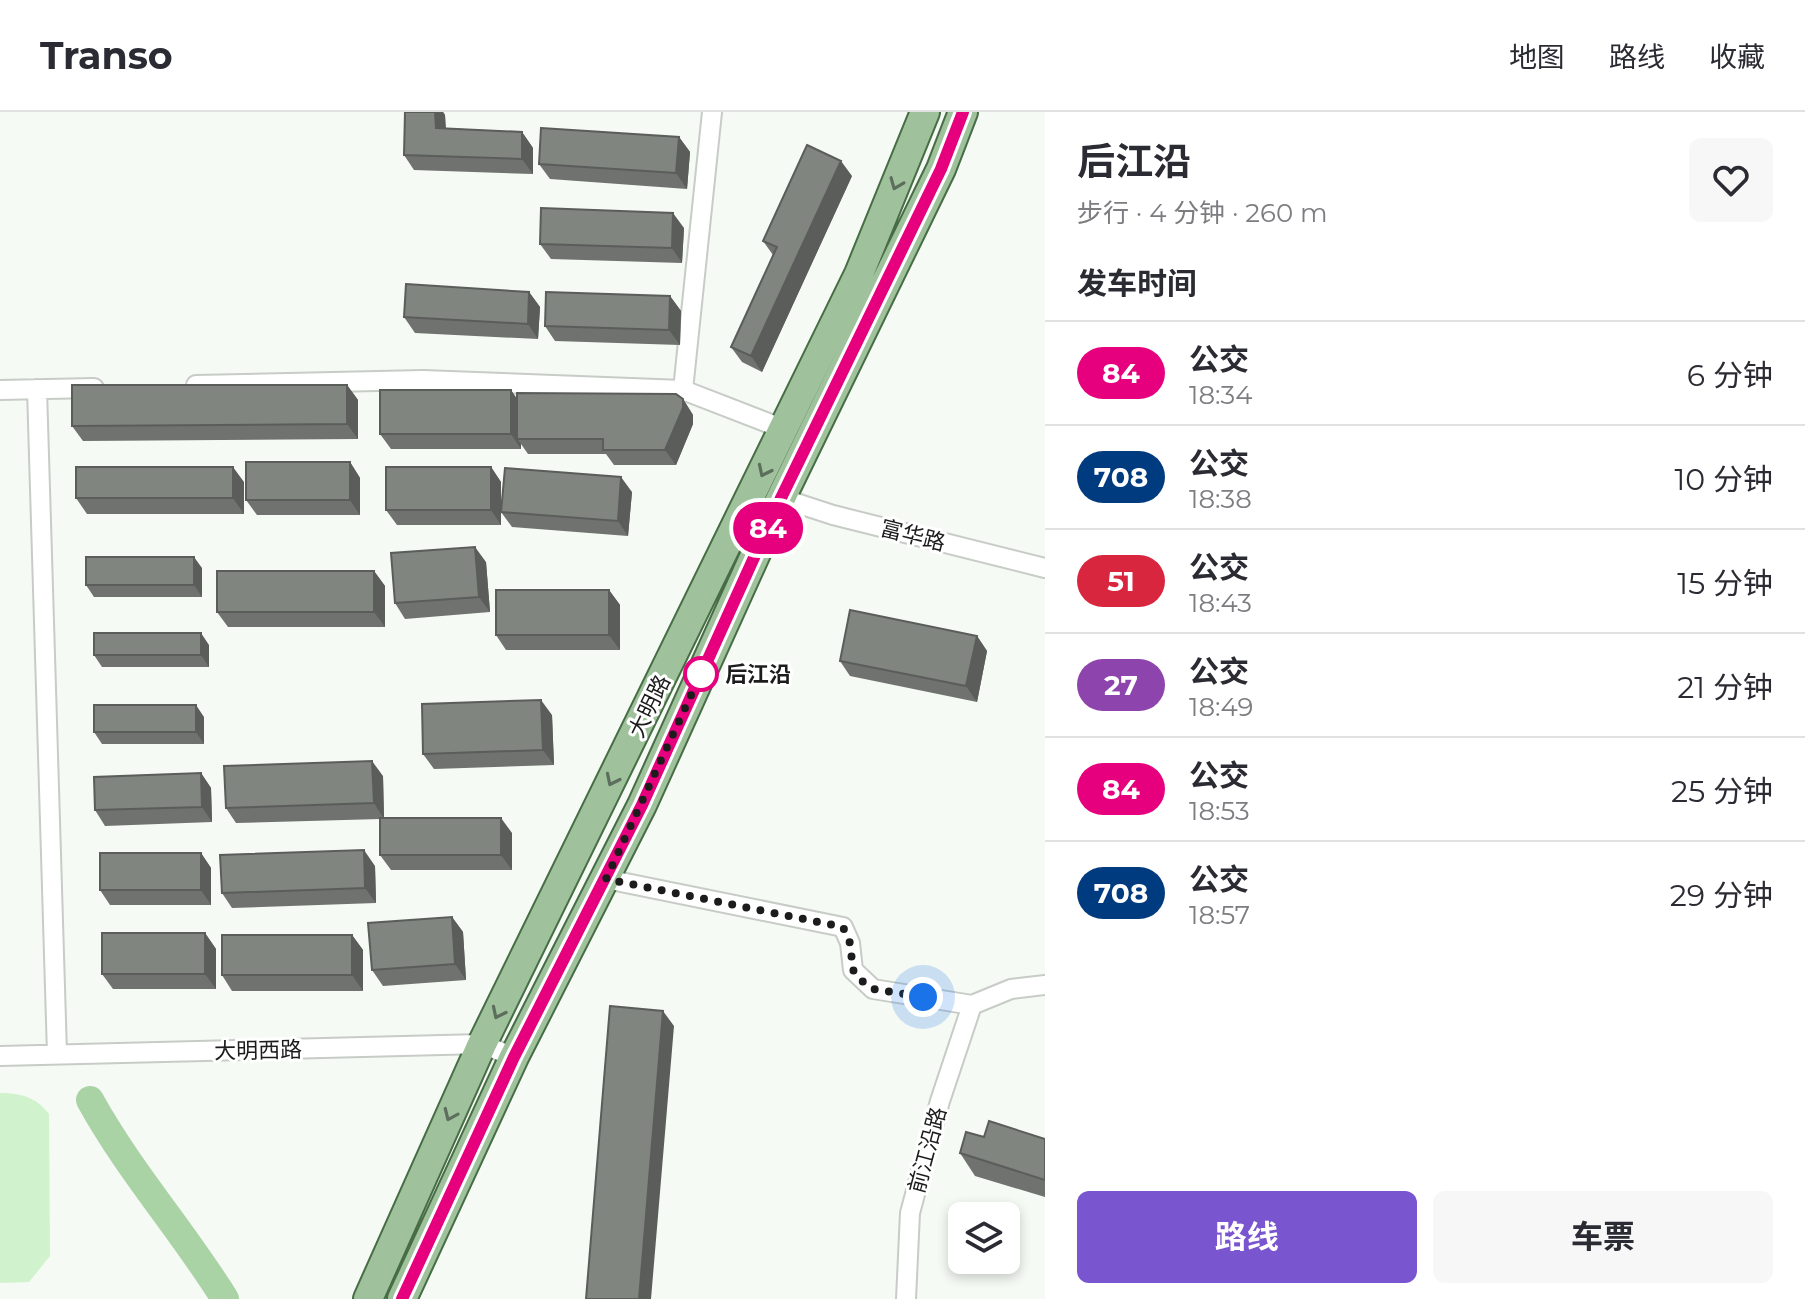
<!DOCTYPE html>
<html lang="zh">
<head>
<meta charset="utf-8">
<style>
	:root { --surface:#fff; --page:#f7f7f7; --text:#2b2b33; --muted:#7c7c81; --line:#e1e1e2; --accent:#7956cf }
	body { margin:0; font-family:Montserrat,"Noto Sans SC",sans-serif; background:var(--page); color:var(--text); height:100vh; display:flex; flex-direction:column; font-size:30px; white-space:nowrap }
	* { box-sizing:border-box; margin:0 }
	p { font-size:26px; color:var(--muted) }
	.icon { flex:none; width:44px; height:44px; fill:none; stroke:currentColor; stroke-width:2; stroke-linecap:round; stroke-linejoin:round }
	.map { position:relative; flex:1; overflow:hidden }
	.panel { display:flex; flex-direction:column; background:var(--surface); width:760px }
	.panel>* { flex:none }
	.badge { padding:0 16px; border-radius:26px; font-size:28px; line-height:52px }
	.controls { position:absolute; left:948px; top:1090px; display:grid; gap:16px }
	.controls a { display:grid; place-items:center; width:72px; height:72px; border-radius:12px; background:var(--surface); box-shadow:0 4px 12px #0003; font-size:40px }
	.you { position:absolute; width:40px; height:40px; margin:-20px; border:6px solid #fff; border-radius:50%; background:#1a73e8; box-shadow:0 0 0 12px #1a73e833 }
	.map>.badge { position:absolute; translate:-50% -50%; box-shadow:0 0 0 4px #fff }
	h2 { padding:0 32px; font-size:30px; line-height:72px }
	.round { display:grid; place-items:center; flex:none; width:84px; height:84px; border-radius:12px; background:var(--page) }
	.summary { display:flex; align-items:center; justify-content:space-between; height:136px; padding:0 32px }
	h1 { font-size:38px; font-weight:700; line-height:60px }
	.button { display:flex; gap:16px; margin-top:auto; padding:16px 32px }
	.button a { flex:1; height:92px; border-radius:12px; background:var(--accent); color:#fff; font-size:32px; font-weight:700; line-height:92px; text-align:center }
	.button a+a { background:var(--page); color:var(--text) }
	ul { padding:0; list-style:none }
	li { display:flex; align-items:center; gap:24px; height:104px; padding:0 32px; border-top:2px solid var(--line) }
	li div { flex:1 }
	li b { display:block; font-size:30px }
	li em { font-style:normal }
	li .badge { min-width:88px; font-weight:700; text-align:center }
	header { display:flex; align-items:center; gap:48px; box-sizing:border-box; height:112px; padding:0 40px; background:var(--surface); border-bottom:2px solid var(--line) }
	header strong { font-size:38px }
	nav { display:flex; gap:44px; margin-inline-start:auto; font-size:28px }
	main { display:flex; flex:1; min-height:0 }
	.map>svg:first-child { display:block }
</style>
</head>
<body>
<header>
<strong>Transo</strong>
<nav><a>地图</a><a>路线</a><a>收藏</a></nav>
</header>
<main>
<div class="map">
<svg width="1045" height="1187" viewBox="0 0 1045 1187">
	<rect width="100%" height="100%" fill="#f5faf4"/>
	<path fill="#d0f3cd" d="M0,981C21,981 36,985 49,1002L50,1144L29,1170L0,1171Z"/>
	<g fill="none" stroke-linecap="round" stroke-linejoin="round">
		<path stroke="#a9d2a5" stroke-width="28" d="M90,988C129,1059 183,1119 225,1187"/>
		<g stroke="#c7ccc7" stroke-width="22">
			<path id="minor" d="M196,273L423,268L683,278L776,314L785,315
				M37,277L57,942
				M0,278L94,276
				M683,278L712,0
				M781,386L833,403L1045,456
				M606,767L843,815L850,831L853,858L873,877L972,893L1011,877L1045,873
				M0,944L482,932L514,945
				M906,1187L910,1101L940,989L972,893"/>
		</g>
		<g stroke="#476d45" stroke-width="32">
			<path id="primary" d="M368,1187L482,932L859,162L925,0
				M402,1187L514,945L642,693L781,386L941,57L963,0"/>
		</g>
		<use href="#minor" stroke="#fff" stroke-width="18"/>
		<use href="#primary" stroke="#9fc29d" stroke-width="28"/>
	</g>
	<path fill="#6f726e" d="M405,0H443L445,3L446,16L522,20L533,36V62L414,58L404,43Z
		M679,25L690,40L687,77L550,67L539,52Z
		M852,64L762,260L742,250L731,235L773,143L763,129Z
		M684,116L682,151L551,147L540,132Z
		M529,180L540,195L538,227L415,221L404,205Z
		M670,184L681,199L680,233L555,229L545,214Z
		M347,273L358,288V327L83,329L72,314Z
		M511,278L517,287H683L693,303V312L676,353H614L606,342H528L521,332V337H391L380,322Z
		M350,350L360,366V403H257L246,388Z
		M491,355L501,370V413H397L386,398Z
		M244,370V402H87L76,386Z
		M632,380L628,424L512,415L501,400Z
		M486,450L490,500L405,507L395,491Z
		M202,456V485H94L86,473Z
		M374,459L385,474V515H228L217,500Z
		M609,478L620,493V538H506L496,523Z
		M977,524L987,539L977,590L850,564L840,549Z
		M209,533V555H102L94,543Z
		M552,603L554,653L434,657L423,642Z
		M204,605V632H102L94,620Z
		M201,661L211,676L212,710L105,714L95,698Z
		M383,664L384,706L512,721V758H391L380,743V707L236,711L226,696Z
		M201,741L211,756V793H110L100,778Z
		M375,754L376,791L232,796L222,781Z
		M452,805L463,820L466,868L383,874L372,858Z
		M205,821L216,837V877H113L102,862Z
		M352,823L363,838V879H232L222,863Z
		M984,1025L1045,1027V1085L975,1064L960,1041Z"/>
	<path fill="#5a5d5a" d="M435,0H443L445,3L446,31L436,16Z
		M522,20L533,36V62L522,47Z
		M679,25L690,40L687,77L676,61Z
		M841,49L852,64L762,260L751,244Z
		M673,101L684,116L682,151L672,136Z
		M529,180L540,195L538,227L528,212Z
		M670,184L681,199L680,233L669,218Z
		M347,273L358,288V327L347,312Z
		M511,278L521,293L517,327L521,332V337L511,322Z
		M683,287L693,303V312L676,353L665,338Z
		M350,350L360,366V403L350,388Z
		M233,355L244,370V402L233,386Z
		M491,355L501,370V413L491,398Z
		M621,365L632,380L628,424L618,409Z
		M475,435L486,450L490,500L479,485Z
		M194,445L202,456V485L194,473Z
		M374,459L385,474V515L374,500Z
		M609,478L620,493V538L609,523Z
		M201,521L209,533V555L201,543Z
		M977,524L987,539L977,590L966,574Z
		M541,588L552,603L554,653L543,638Z
		M196,593L204,605V632L196,620Z
		M372,649L383,664L384,707L374,691Z
		M201,661L211,676L212,710L202,695Z
		M501,706L512,721V758L501,743Z
		M364,738L375,754L376,791L365,776Z
		M201,741L211,756V793L201,778Z
		M452,805L463,820L466,868L455,852Z
		M205,821L216,837V877L205,862Z
		M352,823L363,838V879L352,863Z
		M663,899L674,914L651,1187H639Z"/>
	<path fill="#818580" stroke="#5a5d5a" stroke-width="2" d="M405,0H435L436,16L522,20V47L404,43Z
		M541,16L679,25L676,61L539,52Z
		M807,33L841,49L751,244L731,235L777,135L763,129Z
		M541,96L673,101L672,136L540,132Z
		M406,172L529,180L528,212L404,205Z
		M546,180L670,184L669,218L545,214Z
		M72,273H347V312L72,314Z
		M380,278H511V322H380Z
		M517,281L676,282L683,287V296L665,338H603V327H517Z
		M246,350H350V388H246Z
		M76,355H233V386H76Z
		M386,355H491V398H386Z
		M505,356L621,365L618,409L501,400Z
		M475,435L479,485L395,491L391,441Z
		M86,445H194V473H86Z
		M217,459H374V500H217Z
		M496,478H609V523H496Z
		M850,498L977,524L966,574L840,549Z
		M94,521H201V543H94Z
		M541,588L543,638L423,642L422,592Z
		M94,593H196V620H94Z
		M372,649L374,691L226,696L224,654Z
		M201,661L202,695L95,698L94,665Z
		M380,706H501V743H380Z
		M364,738L365,776L222,781L220,743Z
		M100,741H201V778H100Z
		M452,805L455,852L372,858L368,811Z
		M102,821H205V862H102Z
		M222,823H352V863H222Z
		M610,894L663,899L639,1187H586Z
		M989,1009L1045,1027V1068L960,1041L966,1020L984,1025Z"/>
	<defs><path id="oneway-chevron" d="M-2-3.5L2.5 0L-2 3.5" fill="none" stroke-width="1.6" stroke-linecap="round" stroke-linejoin="round" transform="scale(2)"/></defs>
	<g stroke="#5d6f5c">
		<use href="#oneway-chevron" transform="translate(896 72) rotate(112)"/>
		<use href="#oneway-chevron" transform="translate(764 359) rotate(116)"/>
		<use href="#oneway-chevron" transform="translate(612 668) rotate(116)"/>
		<use href="#oneway-chevron" transform="translate(498 901) rotate(116)"/>
		<use href="#oneway-chevron" transform="translate(450 1003) rotate(114)"/>
	</g>
	<g fill="none" stroke-linecap="round" stroke-linejoin="round">
		<g stroke="#fff" stroke-width="18">
			<path id="line" d="M402,1187L514,945L642,693L781,386L941,57L963,0"/>
		</g>
		<use href="#line" stroke="#e6007e" stroke-width="12"/>
		<path stroke="#1b1c1b" stroke-width="8" stroke-dasharray="0 14.4" d="M701,562L705,553L606,767L843,815L850,831L853,858L862,869L873,877L923,885"/>
	</g>
	<circle fill="#fff" stroke="#e6007e" stroke-width="4" cx="701" cy="562" r="16"/>
	<g text-anchor="middle" stroke-width="6" stroke-linejoin="round" paint-order="stroke">
		<g font-size="22" fill="#1b1c1b" stroke="#fff">
			<text transform="translate(913 423) rotate(14)" y="8">富华路</text>
			<text transform="translate(649 594) rotate(-64)" y="8">大明路</text>
			<text transform="translate(258 938) rotate(-1)" y="8">大明西路</text>
			<text transform="translate(927 1038) rotate(-75)" y="8">前江沿路</text>
		</g>
		<g font-size="22" font-weight="bold" fill="#1b1c1b" stroke="#fff" text-anchor="start">
			<text x="725" y="570">后江沿</text>
		</g>
	</g>
</svg>
<div class="controls">
<a><svg class="icon" aria-label="layers" viewBox="0 0 24 24"><path d="M12 4l9 5-9 5-9-5zM3 14l9 5 9-5"/></svg></a>
</div>
<div class="you" style="left:923px;top:885px"></div>
<b class="badge" style="left:768px;top:416px;background:#e6007e;color:#fff">84</b>
</div>
<section class="panel">
<div class="summary"><div><h1>后江沿</h1><p>步行 · 4 分钟 · 260 m</p></div><a class="round"><svg class="icon" aria-label="heart" viewBox="0 0 24 24"><path d="M12 20l-8-8c-3-5 5-10 8-4 3-6 11-1 8 4z"/></svg></a></div>
<h2>发车时间</h2>
<ul>
<li><span class="badge" style="background:#e6007e;color:#fff">84</span><div><b>公交</b><p>18:34</p></div><em>6 分钟</em></li>
<li><span class="badge" style="background:#003b80;color:#fff">708</span><div><b>公交</b><p>18:38</p></div><em>10 分钟</em></li>
<li><span class="badge" style="background:#d7263d;color:#fff">51</span><div><b>公交</b><p>18:43</p></div><em>15 分钟</em></li>
<li><span class="badge" style="background:#8e44ad;color:#fff">27</span><div><b>公交</b><p>18:49</p></div><em>21 分钟</em></li>
<li><span class="badge" style="background:#e6007e;color:#fff">84</span><div><b>公交</b><p>18:53</p></div><em>25 分钟</em></li>
<li><span class="badge" style="background:#003b80;color:#fff">708</span><div><b>公交</b><p>18:57</p></div><em>29 分钟</em></li>
</ul>
<div class="button"><a>路线</a><a>车票</a></div>
</section>
</main>
</body>
</html>
